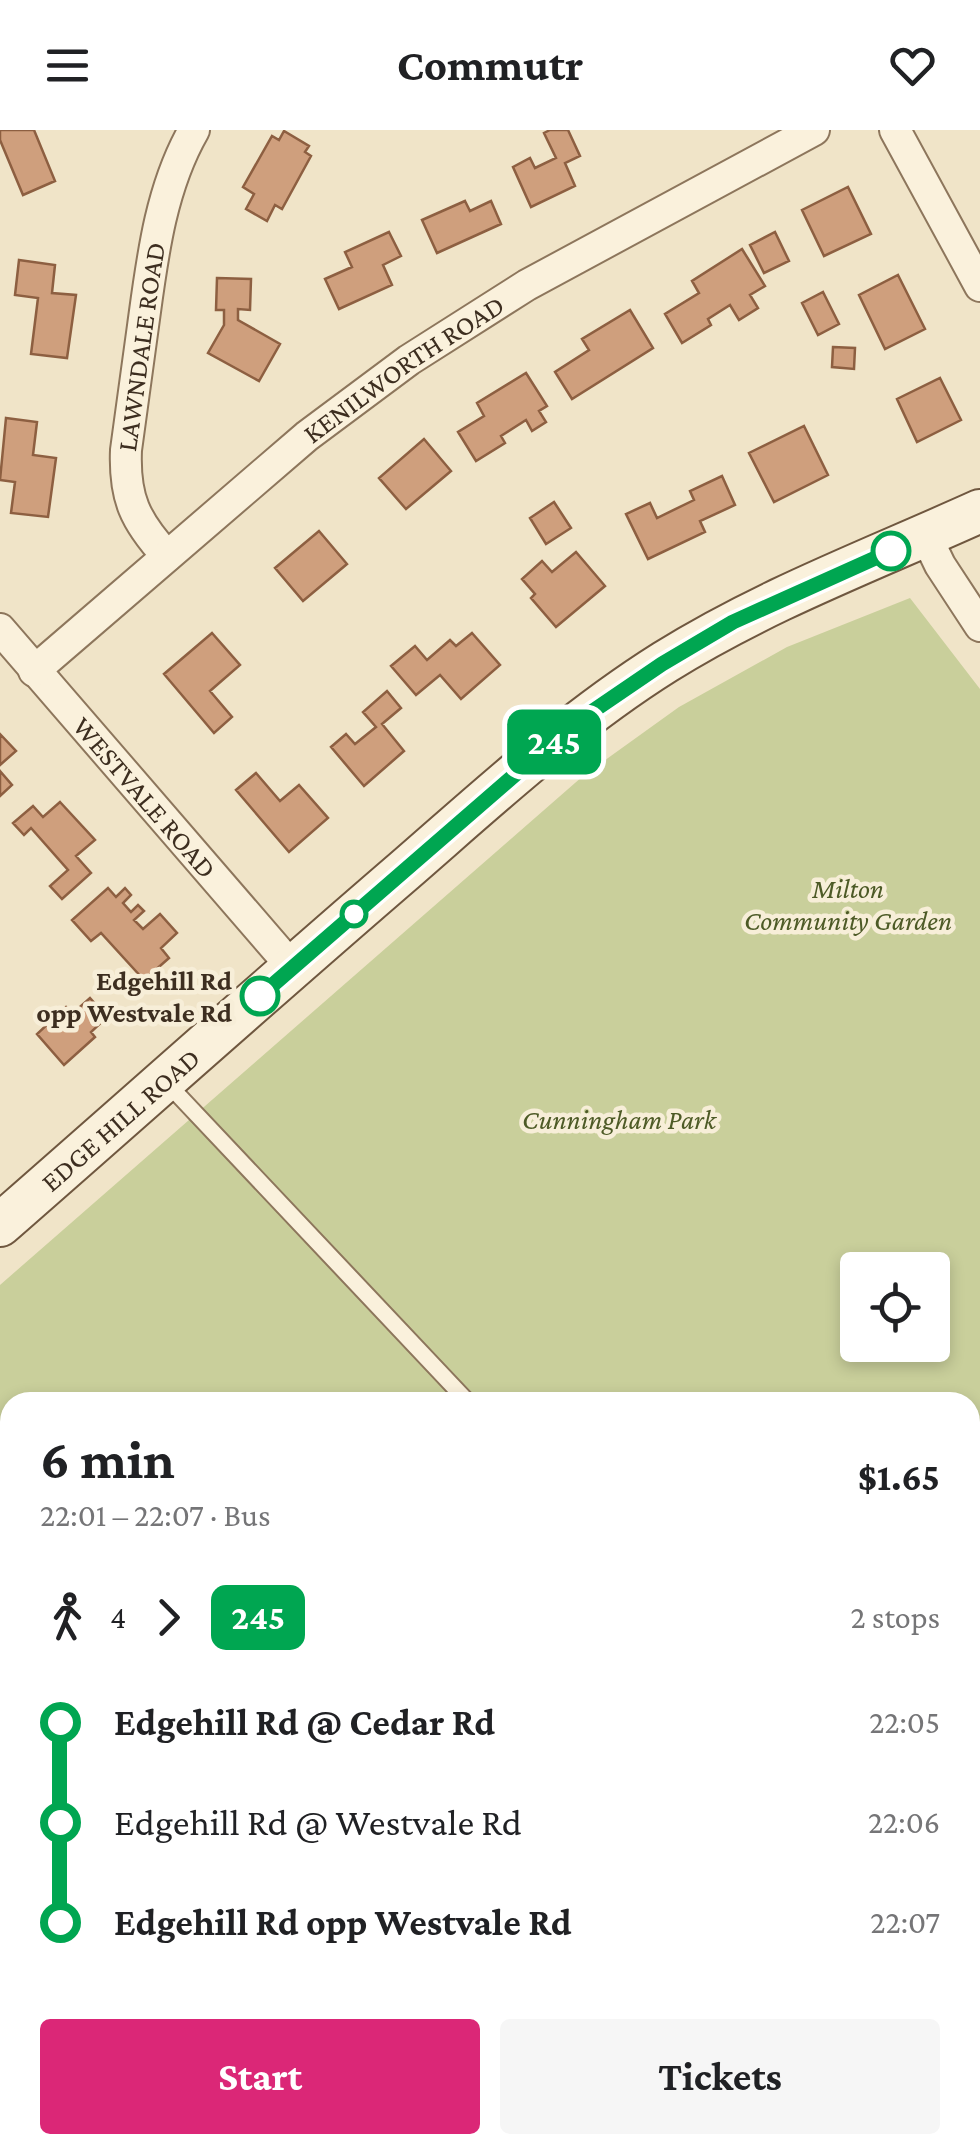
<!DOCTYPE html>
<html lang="en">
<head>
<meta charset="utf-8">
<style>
	:root { --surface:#fff; --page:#f6f6f6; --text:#202124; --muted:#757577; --accent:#db2777 }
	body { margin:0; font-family:"Crimson Pro",serif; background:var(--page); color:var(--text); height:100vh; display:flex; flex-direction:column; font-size:38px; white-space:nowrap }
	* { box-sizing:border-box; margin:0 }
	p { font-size:32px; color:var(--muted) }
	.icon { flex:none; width:55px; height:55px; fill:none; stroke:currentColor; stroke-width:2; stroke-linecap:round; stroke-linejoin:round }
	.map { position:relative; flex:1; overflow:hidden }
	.sheet { position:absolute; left:0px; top:1262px; width:980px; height:762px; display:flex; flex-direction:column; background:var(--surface); border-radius:30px 30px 0 0; box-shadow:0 5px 15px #0003 }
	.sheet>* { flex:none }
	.badge { padding:0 20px; border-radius:15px; font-size:35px; line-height:65px }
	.tools { position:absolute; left:840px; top:1122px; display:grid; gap:20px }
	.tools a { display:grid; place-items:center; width:110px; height:110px; border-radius:10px; background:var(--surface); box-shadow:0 5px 15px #0003; font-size:50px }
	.map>.badge { position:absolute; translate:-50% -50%; box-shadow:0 0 0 5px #fff }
	.legs { display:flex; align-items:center; gap:15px; height:110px; padding:0 40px; font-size:32px }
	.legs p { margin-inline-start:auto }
	.summary { display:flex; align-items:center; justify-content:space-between; height:170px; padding:0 40px }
	h1 { font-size:55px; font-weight:700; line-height:75px }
	.button { display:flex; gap:20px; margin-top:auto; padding:20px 40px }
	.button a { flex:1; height:115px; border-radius:10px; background:var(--accent); color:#fff; font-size:40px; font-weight:700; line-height:115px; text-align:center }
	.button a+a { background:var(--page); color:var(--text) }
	ul { padding:0 40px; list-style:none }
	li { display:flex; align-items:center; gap:35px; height:100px; font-size:38px }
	li i { display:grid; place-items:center; width:15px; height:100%; margin:0 12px; background:currentColor }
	li i::after { content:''; width:25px; height:25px; margin:-12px; border:8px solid; border-radius:50%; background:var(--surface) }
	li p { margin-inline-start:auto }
	li:first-child i { background:linear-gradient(#0000 50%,currentColor 0) }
	li:last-child i { background:linear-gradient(currentColor 50%,#0000 0) }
	header { display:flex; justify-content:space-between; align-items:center; height:130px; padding:0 40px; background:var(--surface); font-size:45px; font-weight:700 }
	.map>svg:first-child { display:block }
</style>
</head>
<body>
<header><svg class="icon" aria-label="menu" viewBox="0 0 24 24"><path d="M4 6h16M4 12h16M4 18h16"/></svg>Commutr<svg class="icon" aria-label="heart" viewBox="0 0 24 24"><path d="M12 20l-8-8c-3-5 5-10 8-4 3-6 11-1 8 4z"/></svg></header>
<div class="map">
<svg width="980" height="2024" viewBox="0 0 980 2024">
	<rect width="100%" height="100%" fill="#f0e4c8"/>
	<path fill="#c9cf9b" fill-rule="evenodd" d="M910,468L980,559V2024H0V1155L583,646L679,577L787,517ZM858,1140H932V1215H858ZM10,1272H970V2015H10Z"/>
	<path fill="#cf9f7d" stroke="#8d5f41" stroke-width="2.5" d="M0,0H34L55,51L23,65L0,10Z
		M550,0H568L580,26L565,33L575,56L531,77L513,37L530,28L535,38L556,28L544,3Z
		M284,1L309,16L305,22L311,26L282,79L275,75L267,91L246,79L254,64L243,57L272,6L279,10Z
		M848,57L871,104L824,126L802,80Z
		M465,71L470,81L491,71L501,94L437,123L422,90Z
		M389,102L401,126L383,135L392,155L339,179L325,149L352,137L345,122Z
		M775,102L789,131L764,143L750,115Z
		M742,119L765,156L750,165L758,178L739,190L730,175L708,189L711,195L682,213L665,184L699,163L692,151Z
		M19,130L55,135L52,163L76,165L67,228L31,224L38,168L15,165Z
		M898,145L925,199L885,219L859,165Z
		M217,148L251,149L250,180L238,179V190L280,214L259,251L208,223L224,195V180H216Z
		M823,162L839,194L818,205L802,173Z
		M630,180L653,218L572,269L555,242L589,220L582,209Z
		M833,217L855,218L854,239L832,237Z
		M526,243L547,276L539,281L546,292L532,301L526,290L501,306L505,313L476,331L458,302L484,286L477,273Z
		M940,248L961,290L917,312L897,269Z
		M6,288L37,292L33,325L56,328L48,387L11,383L15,352L0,350Z
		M804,296L828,345L774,372L749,323Z
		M424,309L451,341L406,379L379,348Z
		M722,346L735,375L700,391L705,402L648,429L626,384L650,373L657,388L694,370L690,361Z
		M554,372L571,398L546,414L530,388Z
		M319,401L347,434L303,471L275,438Z
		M576,422L605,456L556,497L531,468L535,464L522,449L542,431L552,442Z
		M212,503L240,535L210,561L232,587L214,603L164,544Z
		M472,503L500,535L461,569L440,545L416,565L391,536L415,516L427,530L450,510L456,516Z
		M387,561L401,578L382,594L404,621L364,656L331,617L346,604L355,614L376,597L363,582Z
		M0,604L16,621L0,635Z
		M0,641L12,655L0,666Z
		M256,643L280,671L299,655L328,688L289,722L236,660Z
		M60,672L95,710L76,726L91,743L62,769L50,756L68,740L31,698L24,705L13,693L33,676L43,687Z
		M108,758L116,767L125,758L131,765L123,773L131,782L138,775L144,781L134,790L143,799L160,784L177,803L161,818L169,828L144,850L101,803L91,811L72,790Z
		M90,868L107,887L91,902L95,907L64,935L37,904L66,877L72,884Z"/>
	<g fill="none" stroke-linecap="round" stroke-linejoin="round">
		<g stroke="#8d765c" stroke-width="19">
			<path id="lane" d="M166,952L468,1272
				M940,2015L945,2024"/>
		</g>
		<g stroke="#8d765c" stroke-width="34">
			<g id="street">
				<path d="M895,0L980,156"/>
				<path d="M926,406L940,435L980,496"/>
				<path id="s1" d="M167,426C135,391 124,368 126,320C132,279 137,237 143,196C152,130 160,59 194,0"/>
				<path id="s2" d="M0,499L292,837"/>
				<path id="s3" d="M34,541L307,306L409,230L527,155L814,0"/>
			</g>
		</g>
		<g stroke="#6f573f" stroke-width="46">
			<g id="secondary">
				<path id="s4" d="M0,1095C135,977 269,857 405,740C489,667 571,591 665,532C764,470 874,429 980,381"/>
			</g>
		</g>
		<path stroke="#8d765c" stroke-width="6" stroke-dasharray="8 5" stroke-linecap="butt" d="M970,1434L980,1436"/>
		<use href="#lane" stroke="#faf1dc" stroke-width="15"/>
		<use href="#street" stroke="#faf1dc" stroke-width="30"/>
		<use href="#secondary" stroke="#faf1dc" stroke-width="42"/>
	</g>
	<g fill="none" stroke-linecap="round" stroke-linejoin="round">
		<g stroke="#fff" stroke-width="22">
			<path id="line-1" d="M260,866L525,636L593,581L662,534L733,492L891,421"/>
		</g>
		<use href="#line-1" stroke="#00a651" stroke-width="15"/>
	</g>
	<g fill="#fff" stroke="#00a651" stroke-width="5">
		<circle cx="891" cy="421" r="18"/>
		<circle cx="354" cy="784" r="12"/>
		<circle cx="260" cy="866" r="18"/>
	</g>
	<g text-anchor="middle" stroke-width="9" stroke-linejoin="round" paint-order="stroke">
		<g font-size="28" fill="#3d2e20" stroke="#f7eed8">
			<text dy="10" stroke="none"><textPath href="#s1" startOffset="222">LAWNDALE ROAD</textPath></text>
			<text dy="10" stroke="none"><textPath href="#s3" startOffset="478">KENILWORTH ROAD</textPath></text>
			<text dy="10" stroke="none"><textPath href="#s2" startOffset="222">WESTVALE ROAD</textPath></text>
			<text dy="10" stroke="none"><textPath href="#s4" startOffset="160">EDGE HILL ROAD</textPath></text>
		</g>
		<g font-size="28" font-style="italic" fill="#4d5a26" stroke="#f7eed8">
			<text x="848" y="768">Milton<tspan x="848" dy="32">Community Garden</tspan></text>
			<text x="619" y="999">Cunningham Park</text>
		</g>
		<g font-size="28" font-weight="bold" fill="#3d2e20" stroke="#f7eed8" text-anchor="end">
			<text x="232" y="860">Edgehill Rd<tspan x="232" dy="32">opp Westvale Rd</tspan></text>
		</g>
	</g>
</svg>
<div class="tools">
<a><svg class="icon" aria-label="locate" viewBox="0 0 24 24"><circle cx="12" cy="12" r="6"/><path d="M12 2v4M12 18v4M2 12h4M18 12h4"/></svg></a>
</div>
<b class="badge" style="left:554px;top:612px;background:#00a651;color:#fff">245</b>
<section class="sheet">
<div class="summary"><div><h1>6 min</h1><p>22:01 – 22:07 · Bus</p></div><b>$1.65</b></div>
<div class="legs"><svg class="icon" aria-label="walk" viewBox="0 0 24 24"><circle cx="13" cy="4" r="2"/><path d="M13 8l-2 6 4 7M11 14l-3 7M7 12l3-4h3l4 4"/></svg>4<svg class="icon" aria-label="forward" viewBox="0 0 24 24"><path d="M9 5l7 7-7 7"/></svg><b class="badge" style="background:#00a651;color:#fff">245</b><p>2 stops</p></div>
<ul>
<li><i style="color:#00a651"></i><b>Edgehill Rd @ Cedar Rd</b><p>22:05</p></li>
<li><i style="color:#00a651"></i><span>Edgehill Rd @ Westvale Rd</span><p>22:06</p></li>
<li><i style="color:#00a651"></i><b>Edgehill Rd opp Westvale Rd</b><p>22:07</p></li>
</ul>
<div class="button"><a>Start</a><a>Tickets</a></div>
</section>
</div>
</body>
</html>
